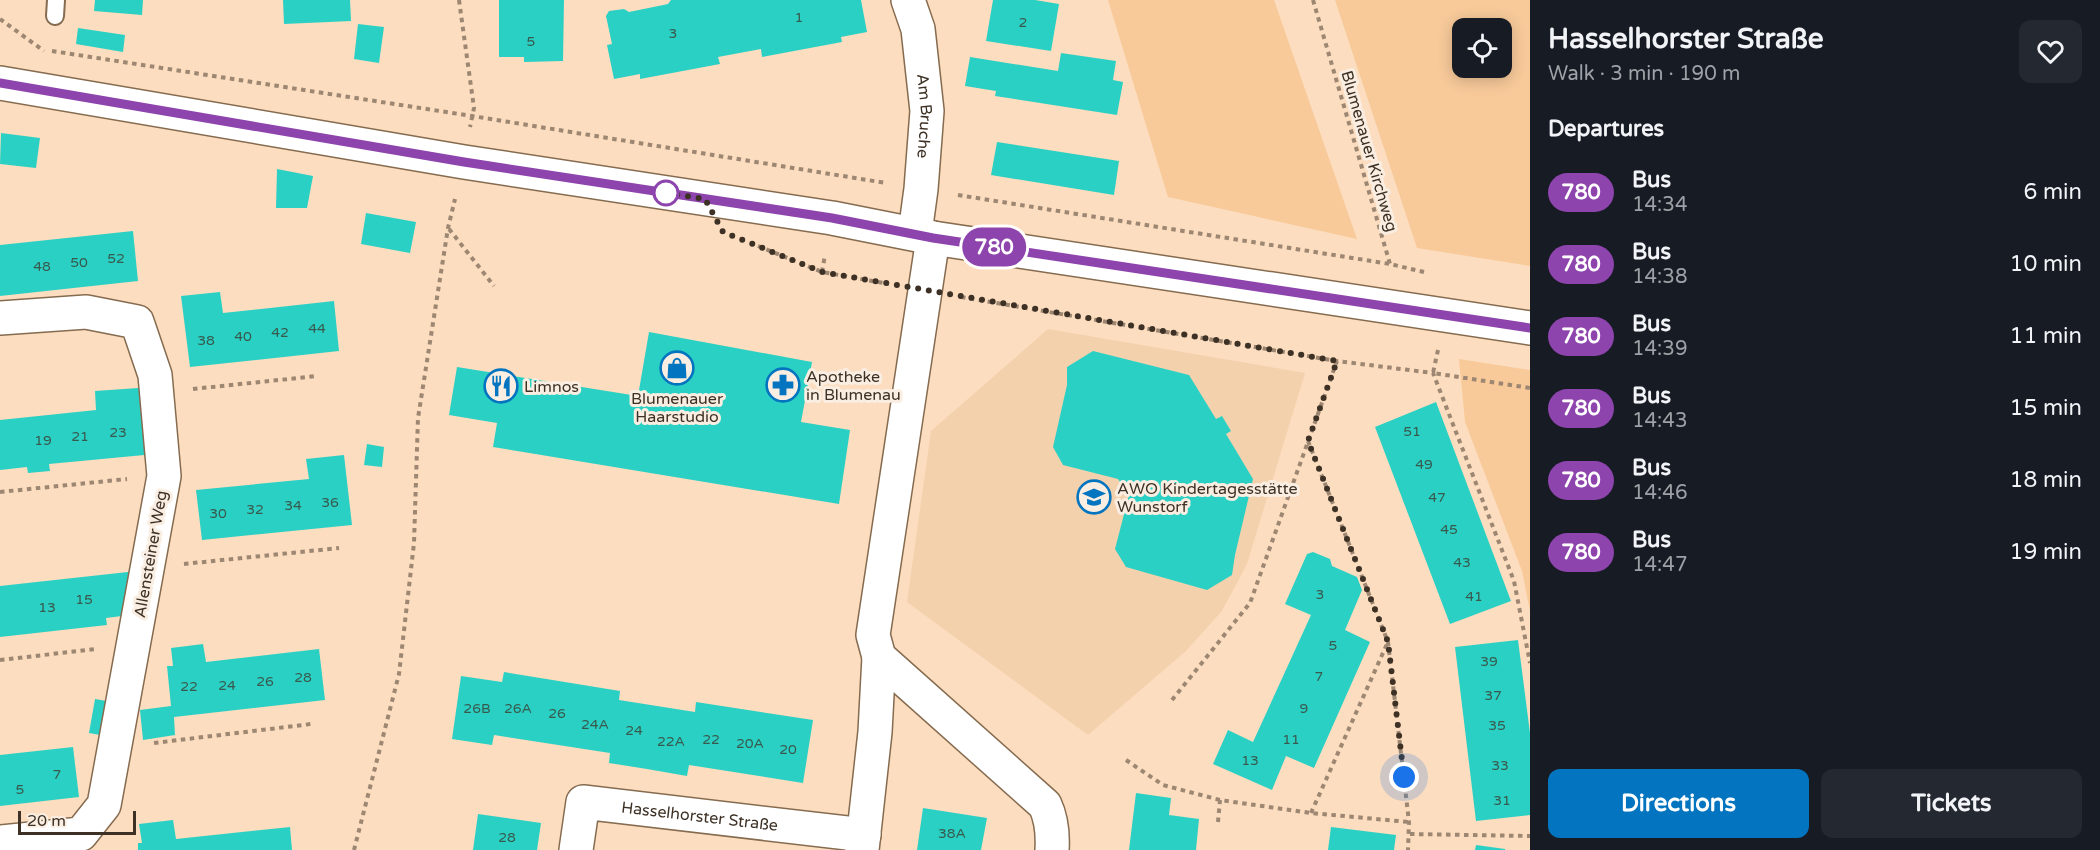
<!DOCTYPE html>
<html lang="en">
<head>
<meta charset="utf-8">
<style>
	:root { --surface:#171b24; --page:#242831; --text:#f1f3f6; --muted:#9ea1a6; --accent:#0374bf }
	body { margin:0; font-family:"Varela Round",sans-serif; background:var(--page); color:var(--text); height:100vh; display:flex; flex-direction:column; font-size:22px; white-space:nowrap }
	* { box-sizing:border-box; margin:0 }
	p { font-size:20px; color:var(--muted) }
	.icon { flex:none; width:33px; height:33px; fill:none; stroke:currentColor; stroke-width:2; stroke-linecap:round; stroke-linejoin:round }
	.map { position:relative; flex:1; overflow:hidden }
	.drawer { display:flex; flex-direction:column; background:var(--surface); width:570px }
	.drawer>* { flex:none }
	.badge { padding:0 12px; border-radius:20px; font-size:21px; line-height:39px }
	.fabs { position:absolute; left:1452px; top:18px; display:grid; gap:12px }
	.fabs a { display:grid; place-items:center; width:60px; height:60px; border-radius:12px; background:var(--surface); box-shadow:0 3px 15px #0003; font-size:30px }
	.scale { position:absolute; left:18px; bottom:15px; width:118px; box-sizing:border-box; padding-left:6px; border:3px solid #3d3125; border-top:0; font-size:16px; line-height:21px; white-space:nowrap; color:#3d3125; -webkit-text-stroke:4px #faeee2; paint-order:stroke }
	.you { position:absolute; width:30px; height:30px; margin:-15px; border:4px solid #fff; border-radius:50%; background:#1a73e8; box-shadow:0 0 0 9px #1a73e833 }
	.map>.badge { position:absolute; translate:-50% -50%; box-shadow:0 0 0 3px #fff }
	h2 { padding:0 18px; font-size:22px; line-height:54px }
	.round { display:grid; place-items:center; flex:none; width:63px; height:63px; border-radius:12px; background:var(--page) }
	.summary { display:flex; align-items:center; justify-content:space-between; height:102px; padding:0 18px }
	h1 { font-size:28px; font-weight:800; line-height:45px }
	.action { display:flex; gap:12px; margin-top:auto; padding:12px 18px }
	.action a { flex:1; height:69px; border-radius:12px; background:var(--accent); color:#fff; font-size:24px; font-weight:800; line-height:69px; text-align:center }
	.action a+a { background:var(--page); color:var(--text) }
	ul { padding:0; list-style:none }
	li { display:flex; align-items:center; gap:18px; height:72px; padding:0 18px }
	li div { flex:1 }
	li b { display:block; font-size:22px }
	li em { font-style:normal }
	li .badge { min-width:66px; font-weight:700; text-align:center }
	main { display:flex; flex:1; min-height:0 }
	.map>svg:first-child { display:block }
</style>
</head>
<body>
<main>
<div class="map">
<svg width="1530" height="850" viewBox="0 0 1530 850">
	<rect width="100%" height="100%" fill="#fcddbf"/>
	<path fill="#f4d1ad" d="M1048,329L1305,373L1247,564L1222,611L1186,651L1088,735L907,602L931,431Z"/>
	<path fill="#f8ca9a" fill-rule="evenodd" d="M1108,0H1274L1357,239L1168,197Z
		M1335,0H1530V266L1417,248ZM1462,28H1502V68H1462Z
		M1459,359L1530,370V611L1522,571L1465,422Z"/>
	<path fill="#2bd0c4" d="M95,0H143L142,15L94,11Z
		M283,0H350L351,21L284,24Z
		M499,0H564L563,61L524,62V57H499Z
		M671,0H861L867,32L841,37L842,42L762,57L761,49L718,57L720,64L640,79V74L614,79L607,45L612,44L606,16L609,11L624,9L629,12L668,4Z
		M993,0H1035L1059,4L1051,51L986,41Z
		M358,24L384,27L379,63L354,59Z
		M78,28L125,35L123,52L76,44Z
		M1061,53L1116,61L1113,80L1123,82L1117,115L995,96L996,91L965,86L970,57L1058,71Z
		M1,133L40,138L36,168L0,164Z
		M997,142L1119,161L1114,195L991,175Z
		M277,169L313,176L307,208H276Z
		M366,213L416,222L410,253L361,244Z
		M133,231L138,281L0,296V245Z
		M220,292L223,313L334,301L339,351L190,367L181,296Z
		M649,332L812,362L801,422L850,430L839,504L493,447L497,423L449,415L457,367L638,396Z
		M1093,351L1189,375L1216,419L1222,416L1231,431L1226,434L1253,479L1235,555L1232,575L1207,590L1126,567L1115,549L1129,495L1118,479L1063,465L1053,447L1067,385V367Z
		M147,386L155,454L49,464L50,471L28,473L27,467L0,470V420L96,410L95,391L138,388Z
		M1436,402L1511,601L1450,624L1375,427Z
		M367,444L384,447L382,467L364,465Z
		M344,455L352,525L202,540L196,490L309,479L306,459Z
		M1313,552L1330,559L1332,566L1357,577L1362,590L1345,630L1370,642L1314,768L1286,756L1272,790L1213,764L1228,730L1253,742L1311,615L1285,604L1307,554Z
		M137,571L130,615L106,618L107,625L0,637V586Z
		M1518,640L1530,733V815L1476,821L1455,647Z
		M203,644L206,662L319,649L325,700L174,717L175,735L143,740L140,710L171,706L167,666H173L171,648Z
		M504,672L620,691L619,700L695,712L696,702L813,720L803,783L689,765L687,776L647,769L609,763L610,753L494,735L492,745L452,739L461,676L502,682Z
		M95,699L113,702L106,736L89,733Z
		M73,747L79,797L0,806V755Z
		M1136,793L1171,798L1169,815L1199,819L1196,850H1129Z
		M923,808L987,818L981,850H917Z
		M478,814L541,823L537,850H473Z
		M173,820L176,839L290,827L292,850H138V843H142L139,824Z
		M1331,827L1396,835L1394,850H1328Z
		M1476,845L1505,849V850H1475Z"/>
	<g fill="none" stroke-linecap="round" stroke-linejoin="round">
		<g stroke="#856b4f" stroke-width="20">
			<path id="lane" d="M55,16L56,0"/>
		</g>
		<g stroke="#856b4f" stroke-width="36">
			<g id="street">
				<path id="s1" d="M908,0L918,29L927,111L921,189L915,233"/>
				<path d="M933,238L873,635L879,657L1045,805C1052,820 1053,834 1052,850"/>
				<path d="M0,318L86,312L137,322L155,375L164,476L104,805L81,834L0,842"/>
				<path id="s2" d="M576,850L583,802L864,835"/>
				<path d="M862,850L875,732L879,657"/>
			</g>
		</g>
		<g stroke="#856b4f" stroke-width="36">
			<path id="secondary" d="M0,83L464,162L832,218L933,238L1530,328"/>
		</g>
		<path stroke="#9d8772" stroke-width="4" stroke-dasharray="4.5 4.5" stroke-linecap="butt" d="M459,0L474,108L470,127
			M1313,0L1390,264
			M0,19L44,51
			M52,51L472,116L886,183
			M958,195L1390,264L1424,272
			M449,229L494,286
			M758,246L822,272L889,284
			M822,272L825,255
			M961,297L1337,361L1433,373L1514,581L1530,663
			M1438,350L1433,373L1530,388
			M193,389L317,376
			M1308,441L1388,642L1409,822L1408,850
			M0,492L127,479
			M184,564L339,548
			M0,660L96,649
			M1172,700L1250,603L1337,361
			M154,743L311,724
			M1126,760L1163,785L1220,800L1311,813L1409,822
			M1311,813L1387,644
			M1218,822L1220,800
			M1410,834L1530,836
			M354,850L399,674L414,543L418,418L448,228L455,199"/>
		<use href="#lane" stroke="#fff" stroke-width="16"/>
		<use href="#street" stroke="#fff" stroke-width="33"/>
		<use href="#secondary" stroke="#fff" stroke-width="33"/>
	</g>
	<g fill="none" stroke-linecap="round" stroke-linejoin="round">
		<g stroke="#fff" stroke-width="14">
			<path id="line" d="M0,83L464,162L832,218L933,238L1530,328"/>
		</g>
		<use href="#line" stroke="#8e44ad" stroke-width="9"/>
		<path stroke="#3d3125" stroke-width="6" stroke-dasharray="0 10.8" d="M666,193L661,192L705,199L723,232L822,272L1337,361L1308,441L1388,642L1404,777"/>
	</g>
	<defs>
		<g id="shop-ring" transform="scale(1.725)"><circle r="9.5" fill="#faeee2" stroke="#0374bf" stroke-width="1.5"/><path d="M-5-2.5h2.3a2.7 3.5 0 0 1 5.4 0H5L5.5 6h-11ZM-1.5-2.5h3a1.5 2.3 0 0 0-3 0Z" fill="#0374bf"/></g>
		<g id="pharmacy-ring" transform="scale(1.725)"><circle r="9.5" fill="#faeee2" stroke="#0374bf" stroke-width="1.5"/><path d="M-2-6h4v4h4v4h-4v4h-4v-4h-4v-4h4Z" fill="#0374bf"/></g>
		<g id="restaurant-ring" transform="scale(1.725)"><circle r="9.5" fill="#faeee2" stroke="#0374bf" stroke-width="1.5"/><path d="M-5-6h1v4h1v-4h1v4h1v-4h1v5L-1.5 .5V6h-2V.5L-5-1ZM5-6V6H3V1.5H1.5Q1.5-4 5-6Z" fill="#0374bf"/></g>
		<g id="school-ring" transform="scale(1.725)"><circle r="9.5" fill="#faeee2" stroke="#0374bf" stroke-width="1.5"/><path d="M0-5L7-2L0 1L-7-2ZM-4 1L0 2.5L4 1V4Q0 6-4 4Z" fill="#0374bf"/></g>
	</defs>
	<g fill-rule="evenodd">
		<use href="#shop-ring" x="677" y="368"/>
		<use href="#pharmacy-ring" x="783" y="385"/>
		<use href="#restaurant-ring" x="501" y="386"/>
		<use href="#school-ring" x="1094" y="497"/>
	</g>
	<circle fill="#fff" stroke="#8e44ad" stroke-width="3" cx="666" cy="193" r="12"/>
	<g text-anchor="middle" stroke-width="6" stroke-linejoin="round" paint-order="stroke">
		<g font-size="14" fill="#38594d">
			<text x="799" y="22">1</text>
			<text x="1023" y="27">2</text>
			<text x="673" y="38">3</text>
			<text x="531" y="46">5</text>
			<text x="116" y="263">52</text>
			<text x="79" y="267">50</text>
			<text x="42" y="271">48</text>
			<text x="317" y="333">44</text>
			<text x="280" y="337">42</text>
			<text x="243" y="341">40</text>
			<text x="206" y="345">38</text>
			<text x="1412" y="436">51</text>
			<text x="118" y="437">23</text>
			<text x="80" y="441">21</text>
			<text x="43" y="445">19</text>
			<text x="1424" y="469">49</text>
			<text x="1437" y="502">47</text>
			<text x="330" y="507">36</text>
			<text x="293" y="510">34</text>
			<text x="255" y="514">32</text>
			<text x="218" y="518">30</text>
			<text x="1449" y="534">45</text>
			<text x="1462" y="567">43</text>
			<text x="1320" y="599">3</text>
			<text x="1474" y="601">41</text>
			<text x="84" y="604">15</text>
			<text x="47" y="612">13</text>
			<text x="1333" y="650">5</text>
			<text x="1489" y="666">39</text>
			<text x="1319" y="681">7</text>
			<text x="303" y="682">28</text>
			<text x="265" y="686">26</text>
			<text x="227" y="690">24</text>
			<text x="189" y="691">22</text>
			<text x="1493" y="700">37</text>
			<text x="477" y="713">26B</text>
			<text x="518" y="713">26A</text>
			<text x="1304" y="713">9</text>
			<text x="557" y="718">26</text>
			<text x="595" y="729">24A</text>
			<text x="1497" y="730">35</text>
			<text x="634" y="735">24</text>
			<text x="711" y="744">22</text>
			<text x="1291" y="744">11</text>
			<text x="671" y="746">22A</text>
			<text x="750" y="748">20A</text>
			<text x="788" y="754">20</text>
			<text x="1250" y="765">13</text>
			<text x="1500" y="770">33</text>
			<text x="57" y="779">7</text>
			<text x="20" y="794">5</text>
			<text x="1502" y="805">31</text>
			<text x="952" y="838">38A</text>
			<text x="507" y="842">28</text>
		</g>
		<g font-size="16" fill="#3d3125" stroke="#faeee2">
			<text dy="6" stroke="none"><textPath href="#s1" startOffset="118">Am Bruche</textPath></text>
			<text transform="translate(1370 151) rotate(74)" y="6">Blumenauer Kirchweg</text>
			<text transform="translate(150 554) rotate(-80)" y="6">Allensteiner Weg</text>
			<text dy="6" stroke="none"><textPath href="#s2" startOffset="166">Hasselhorster Straße</textPath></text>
		</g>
		<g font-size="16" fill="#3d3125" stroke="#faeee2" text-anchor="start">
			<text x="806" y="382">Apotheke<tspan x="806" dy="18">in Blumenau</tspan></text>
			<text x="524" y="392">Limnos</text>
			<text x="677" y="404" text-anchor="middle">Blumenauer<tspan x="677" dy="18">Haarstudio</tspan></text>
			<text x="1117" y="494">AWO Kindertagesstätte<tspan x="1117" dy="18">Wunstorf</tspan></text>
		</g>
	</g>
</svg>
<div class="fabs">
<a><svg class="icon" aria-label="locate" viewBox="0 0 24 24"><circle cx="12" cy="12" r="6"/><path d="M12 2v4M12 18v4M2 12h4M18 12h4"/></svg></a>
</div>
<div class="scale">20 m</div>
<div class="you" style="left:1404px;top:777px"></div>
<b class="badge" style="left:994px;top:247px;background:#8e44ad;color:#fff">780</b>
</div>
<section class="drawer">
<div class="summary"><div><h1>Hasselhorster Straße</h1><p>Walk · 3 min · 190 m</p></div><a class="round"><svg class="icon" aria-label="heart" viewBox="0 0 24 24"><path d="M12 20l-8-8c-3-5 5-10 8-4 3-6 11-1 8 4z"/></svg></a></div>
<h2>Departures</h2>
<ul>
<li><span class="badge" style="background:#8e44ad;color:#fff">780</span><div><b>Bus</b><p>14:34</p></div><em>6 min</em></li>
<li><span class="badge" style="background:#8e44ad;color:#fff">780</span><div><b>Bus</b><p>14:38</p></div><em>10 min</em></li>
<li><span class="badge" style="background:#8e44ad;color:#fff">780</span><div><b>Bus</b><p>14:39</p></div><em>11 min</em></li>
<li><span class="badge" style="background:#8e44ad;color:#fff">780</span><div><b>Bus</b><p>14:43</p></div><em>15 min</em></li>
<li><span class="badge" style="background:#8e44ad;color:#fff">780</span><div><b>Bus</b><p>14:46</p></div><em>18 min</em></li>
<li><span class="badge" style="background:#8e44ad;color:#fff">780</span><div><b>Bus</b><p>14:47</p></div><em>19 min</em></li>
</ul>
<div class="action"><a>Directions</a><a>Tickets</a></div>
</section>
</main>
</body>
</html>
